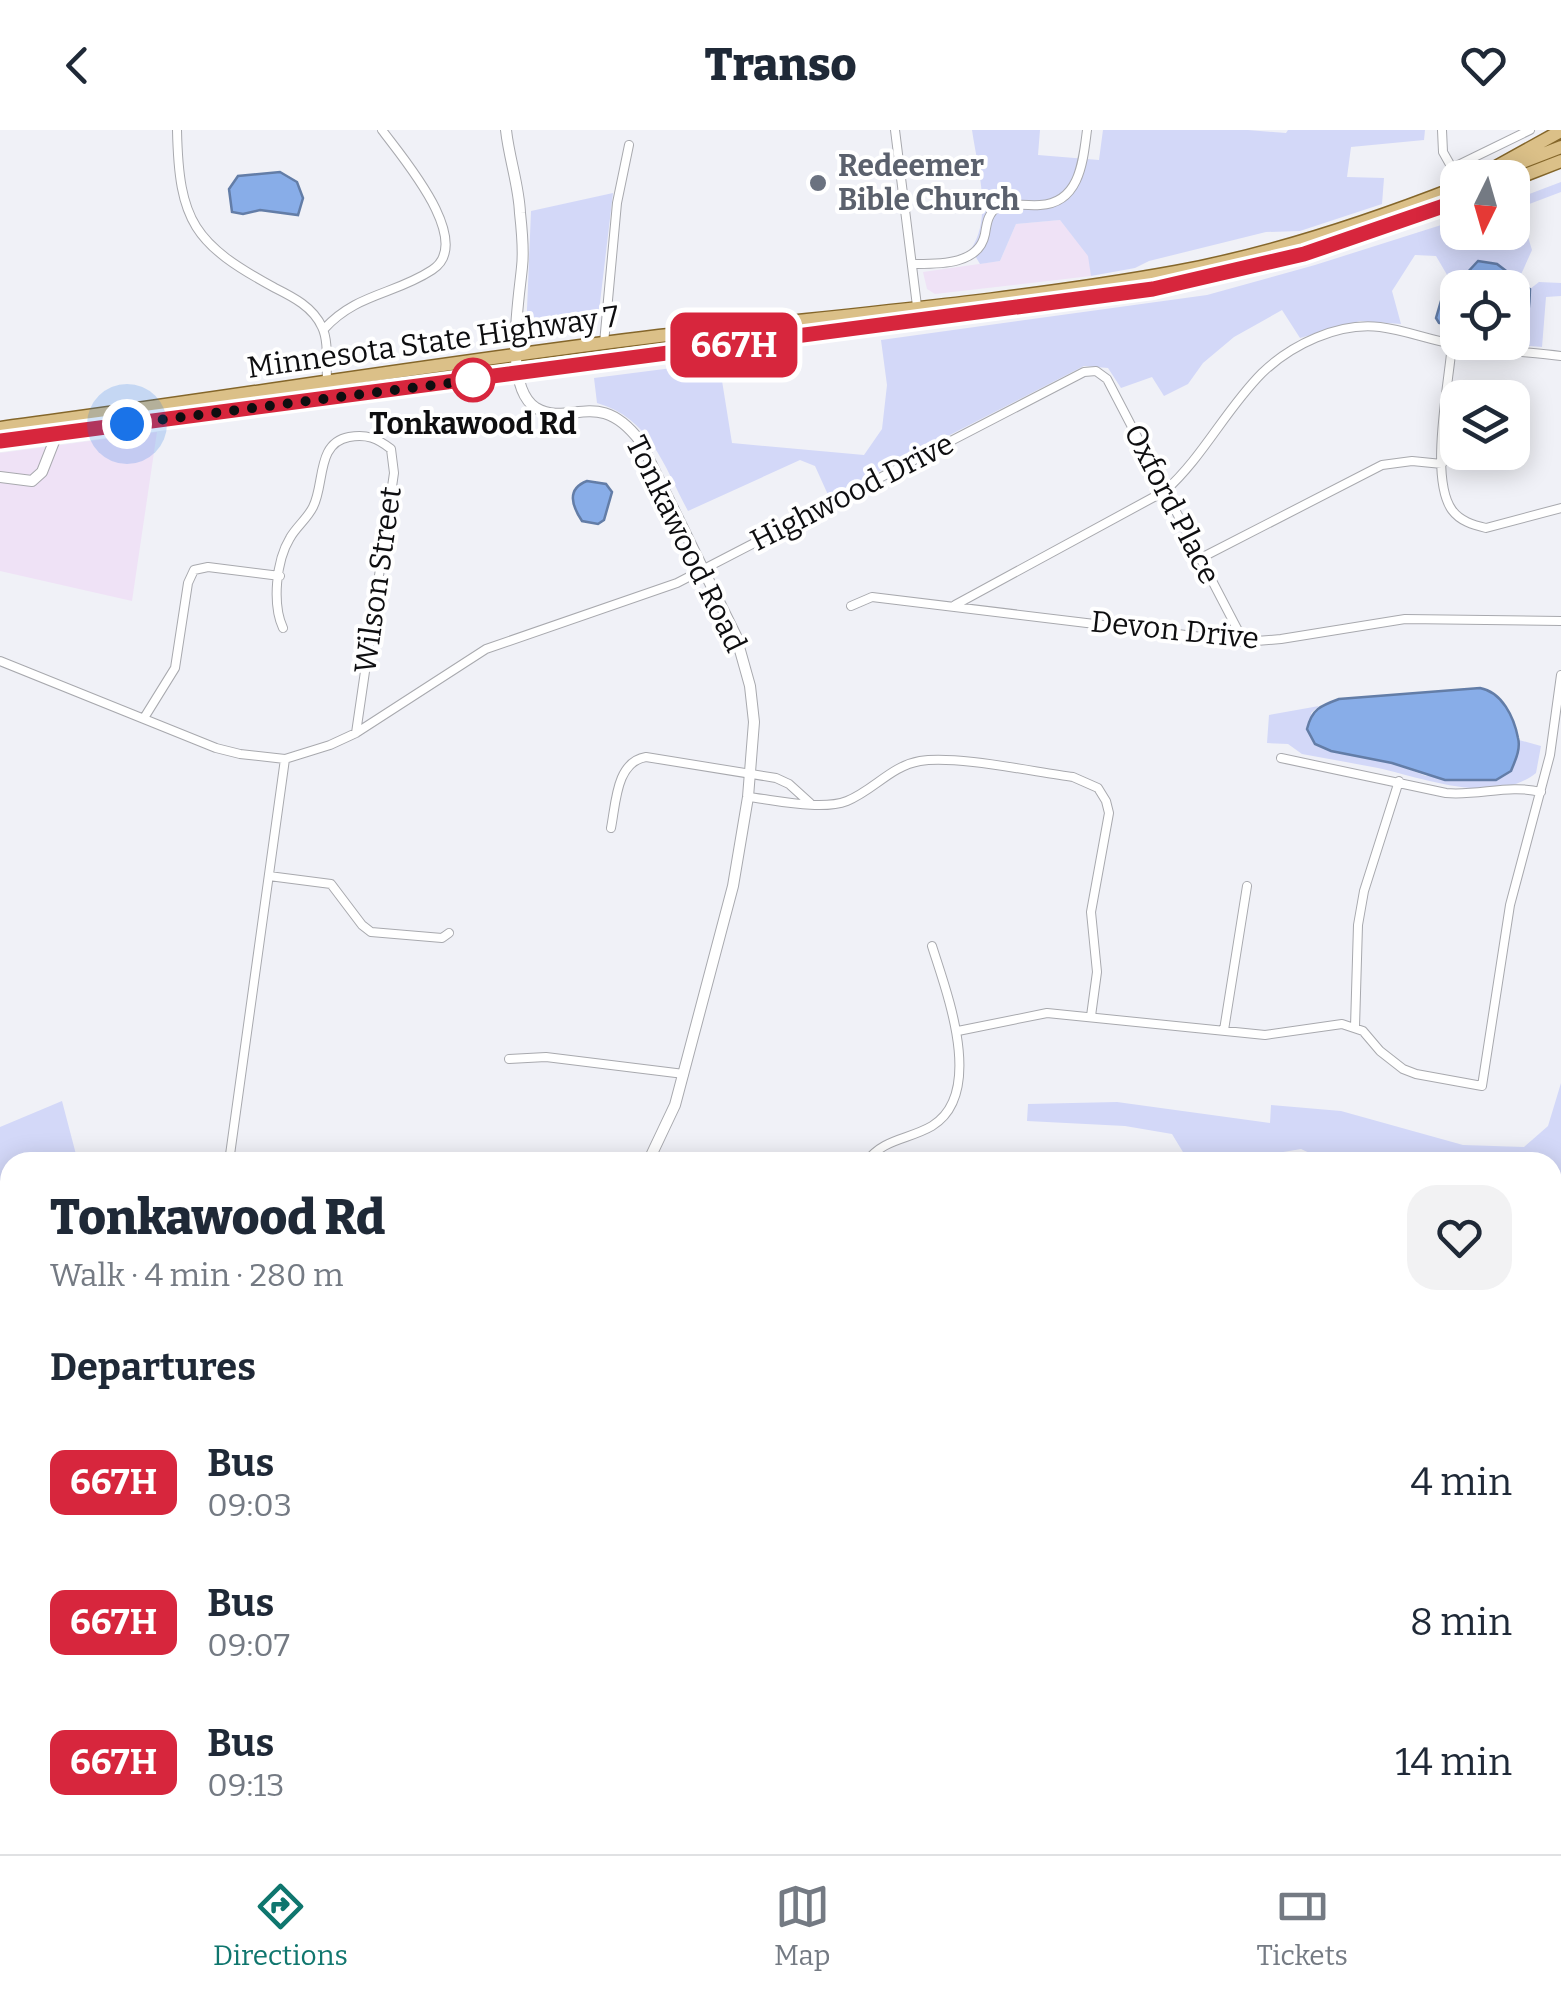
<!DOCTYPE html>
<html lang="en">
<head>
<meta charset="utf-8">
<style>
	:root { --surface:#fff; --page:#f2f2f3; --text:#1f2937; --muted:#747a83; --line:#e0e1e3; --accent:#0f766e }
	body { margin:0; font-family:Bitter,serif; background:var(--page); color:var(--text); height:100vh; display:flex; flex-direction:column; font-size:38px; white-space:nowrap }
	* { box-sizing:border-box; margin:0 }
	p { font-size:32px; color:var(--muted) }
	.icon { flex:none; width:55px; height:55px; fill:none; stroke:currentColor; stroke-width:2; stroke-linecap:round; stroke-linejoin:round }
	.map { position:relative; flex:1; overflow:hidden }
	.side { position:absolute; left:0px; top:1022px; width:1562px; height:702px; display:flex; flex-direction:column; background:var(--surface); border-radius:30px 30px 0 0; box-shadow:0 5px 25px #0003 }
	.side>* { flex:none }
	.badge { padding:0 20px; border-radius:15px; font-size:35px; line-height:65px }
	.needle { width:65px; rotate:185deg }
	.buttons { position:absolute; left:1440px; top:30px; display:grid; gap:20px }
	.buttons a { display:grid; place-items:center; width:90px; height:90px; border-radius:20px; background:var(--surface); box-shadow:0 5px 25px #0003; font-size:50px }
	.you { position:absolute; width:50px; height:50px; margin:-25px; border:8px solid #fff; border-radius:50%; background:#1a73e8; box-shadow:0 0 0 15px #1a73e833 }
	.map>.badge { position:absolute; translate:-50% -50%; box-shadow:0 0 0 5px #fff }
	h2 { padding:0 50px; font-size:38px; line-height:90px }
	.round { display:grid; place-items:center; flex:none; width:105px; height:105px; border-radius:30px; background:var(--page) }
	.head { display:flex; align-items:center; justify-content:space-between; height:170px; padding:0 50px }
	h1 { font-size:48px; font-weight:800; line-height:75px }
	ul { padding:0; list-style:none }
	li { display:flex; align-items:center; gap:30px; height:140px; padding:0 50px }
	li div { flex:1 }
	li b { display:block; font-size:38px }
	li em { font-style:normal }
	li .badge { min-width:110px; font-weight:700; text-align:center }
	header { display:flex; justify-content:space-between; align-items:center; height:130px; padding:0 50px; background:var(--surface); font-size:45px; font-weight:800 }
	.tabs { display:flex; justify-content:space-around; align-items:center; height:140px; border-top:2px solid var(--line); background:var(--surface); font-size:28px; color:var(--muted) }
	.tabs a { display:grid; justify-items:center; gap:5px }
	.tabs .on { color:var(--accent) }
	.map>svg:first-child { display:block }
</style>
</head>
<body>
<header><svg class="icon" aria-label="back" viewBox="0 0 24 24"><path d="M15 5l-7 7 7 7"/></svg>Transo<svg class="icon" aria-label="heart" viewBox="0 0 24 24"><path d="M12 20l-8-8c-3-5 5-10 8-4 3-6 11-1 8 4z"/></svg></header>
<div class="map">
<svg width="1561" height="1724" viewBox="0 0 1561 1724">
	<rect width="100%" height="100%" fill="#f0f1f7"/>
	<path fill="#efe2f6" d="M1060,90L1089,126L1091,146L935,164L927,159L923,142L1000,131L1016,94Z
		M157,302L132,471L0,441V323Z"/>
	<path fill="#d3d8f8" d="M972,0H1040L1038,25L1099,30L1103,0H1248L1286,3L1288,0H1425L1424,10L1351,17L1347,47L1384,48L1382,74L1300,101L1266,102L1149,131L1135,138L1091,146L1088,126L1060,90L1016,94L1000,131L980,134L971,119C993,87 977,36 972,0Z
		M1561,52V62L1519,78L1532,120L1519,149L1497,134L1478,131L1453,155L1436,126L1415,125L1392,161L1401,194L1360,191L1300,208L1282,180L1234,207L1203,233L1188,254L1164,266L1152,247L1121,258L1108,238L1084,236L829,367L815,336L800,330L688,381C664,336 650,288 597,273L594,248L719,232L732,313L864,325L882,299L887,255L881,210L1207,165L1315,135L1457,90L1458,102H1512L1513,70Z
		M613,63L597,198L531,208L526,204L531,81Z
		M1539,152L1561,153V166L1546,167L1542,217L1491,213L1512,212L1513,200C1531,191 1528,178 1530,159Z
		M1319,576L1311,583L1331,621L1392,633L1426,646L1517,624L1519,610L1541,616L1536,643C1495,676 1423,648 1378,638C1353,633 1327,629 1302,624L1288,614L1267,613L1269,585Z
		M1561,953V1065L1553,1064L1552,1032H1329L1301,1019L1259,1026L1257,1032H1189L1172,1004L1125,996L1027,991L1028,974L1117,972L1270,993L1271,975L1341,981L1463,1015L1524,1017L1548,996Z
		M62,971L78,1032H10V1216L0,1214V997Z
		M1553,1124L1561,1126V1172L1555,1210L1561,1226V1243L1553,1250Z
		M1553,1495L1561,1496L1554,1539L1561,1544C1561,1562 1561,1587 1553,1601Z
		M1382,1715H1528L1523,1724H1382Z"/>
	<path fill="#88ade8" stroke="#637da7" stroke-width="2.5" d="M280,42L297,52L303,68L298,85L260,80L243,84L232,82L229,59L238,46Z
		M1478,131L1497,134L1530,159C1529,178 1531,191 1513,200L1512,158H1458L1457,197L1439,193L1436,188L1441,171Z
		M587,351L606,354L612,362L604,390L598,394L582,391C572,376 566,359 587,351Z
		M1480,558C1502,562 1514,587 1518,608C1521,619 1515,631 1511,641L1496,650H1445L1392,633L1331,621L1315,614L1307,599C1312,579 1320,576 1339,569Z"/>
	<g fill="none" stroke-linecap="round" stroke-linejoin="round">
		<g stroke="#a8a9ae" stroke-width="10">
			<path id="minor" d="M177,0C179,92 194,114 275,158C293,167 313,177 322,197C329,211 326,234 327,250
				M895,0L917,176
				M1442,0L1443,22L1452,38L1530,0
				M914,134C939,134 979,135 985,104C987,91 988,84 999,75C1013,73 1026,76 1040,75C1080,73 1083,31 1087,0
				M324,199C357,163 394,165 432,140C476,112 401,26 382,0
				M604,213L617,73L629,15
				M1452,214C1449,253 1429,348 1452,380C1460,391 1473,395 1486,398L1561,378
				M1199,429L1382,335L1412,331L1442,334
				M955,475L1165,361C1203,327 1226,279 1262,243C1291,215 1338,192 1380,197C1405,200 1429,210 1454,214C1490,220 1526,222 1561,226
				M851,476L872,467L1244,512L1281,509L1405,489L1561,491
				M283,498C272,474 276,431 290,408C296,397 307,389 313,377C325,354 316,313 349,307C367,304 377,308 391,319L394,343L356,603
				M0,531L216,618L240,624L285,629L330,615L356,603L486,519L677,453L1084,242L1096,241L1107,249L1244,512
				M144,588L175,538L188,453L194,440L208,437L280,446
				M1281,628L1446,663C1479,666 1509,654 1541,662
				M748,667C776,670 821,681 847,671C874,660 891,636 920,631C956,625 1034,642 1073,647L1098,658L1106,671L1109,683L1091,782L1097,842L1091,886
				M611,698C616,673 616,632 646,627L776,648L789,654L810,673
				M269,746L331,754L362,795L371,802L442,808L449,803
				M1355,897L1358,795L1364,761L1399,651
				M1224,900L1247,756
				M958,901L1047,883L1265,905L1342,894L1363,901L1380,921L1403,939L1416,944L1482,956L1510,775L1550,625L1561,545
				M509,929L546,927L684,944
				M229,1032L285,629
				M866,1032C884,1008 908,1010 932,996C986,963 946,861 932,816
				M1552,1117L1561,1118
				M235,1715L242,1720L284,1724
				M1044,1715L1050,1724
				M2,1724L4,1708
				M638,1724H662
				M863,1724L868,1715
				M1374,1724L1375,1715"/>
		</g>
		<g stroke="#a8a9ae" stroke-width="12">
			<path id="tertiary" d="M506,0C509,28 519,56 520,83C522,101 524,120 522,137C519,170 503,257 536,278C570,298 598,256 640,311L736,506L750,556L754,592L748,667L733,756L675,975L648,1032
				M0,347L32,351L42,342L57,304
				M0,1309L10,1310
				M1552,1485L1561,1486
				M402,1724L403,1715"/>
		</g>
		<g stroke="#84662a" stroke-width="15">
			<path id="primary" d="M1512,36L1561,17
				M1476,48L1561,1
				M1512,50L1561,31
				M0,298C220,269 438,233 659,206C831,186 1005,173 1176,142C1273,124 1366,93 1458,57
				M0,311L1180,154L1303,124L1458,71"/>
		</g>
		<use href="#minor" stroke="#fff" stroke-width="8"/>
		<use href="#tertiary" stroke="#fff" stroke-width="10"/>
		<use href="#primary" stroke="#dbc088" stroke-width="12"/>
	</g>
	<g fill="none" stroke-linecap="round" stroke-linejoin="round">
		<g stroke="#fff" stroke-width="22">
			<path id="line" d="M0,311L1153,159L1304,124L1458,71"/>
		</g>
		<use href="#line" stroke="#d7263d" stroke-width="15"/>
		<path stroke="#0e0e10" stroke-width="10" stroke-dasharray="0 18" d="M127,294L481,249L473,250"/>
	</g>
	<circle fill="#6b7280" stroke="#fff" stroke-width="4" cx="818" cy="53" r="10"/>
	<circle fill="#fff" stroke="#d7263d" stroke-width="5" cx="473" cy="250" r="20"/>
	<g text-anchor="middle" stroke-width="8" stroke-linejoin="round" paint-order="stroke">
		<g font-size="30" font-weight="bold" fill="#5b616d" stroke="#fff" text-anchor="start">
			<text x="838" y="46">Redeemer<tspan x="838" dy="34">Bible Church</tspan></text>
		</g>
		<g font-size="30" fill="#0e0e10" stroke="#fff">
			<text transform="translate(433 212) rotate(-8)" y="10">Minnesota State Highway 7</text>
			<text transform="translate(852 362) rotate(-27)" y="10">Highwood Drive</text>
			<text transform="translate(1172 374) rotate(63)" y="10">Oxford Place</text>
			<text transform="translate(686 414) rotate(64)" y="10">Tonkawood Road</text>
			<text transform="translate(378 450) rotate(-82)" y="10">Wilson Street</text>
			<text transform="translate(1175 500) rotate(6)" y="10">Devon Drive</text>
		</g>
		<g font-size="30" font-weight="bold" fill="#0e0e10" stroke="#fff">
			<text x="473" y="304">Tonkawood Rd</text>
		</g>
	</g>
</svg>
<div class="buttons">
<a><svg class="needle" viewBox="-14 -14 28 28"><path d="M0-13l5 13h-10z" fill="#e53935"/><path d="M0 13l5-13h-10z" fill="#747a83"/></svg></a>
<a><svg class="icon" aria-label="locate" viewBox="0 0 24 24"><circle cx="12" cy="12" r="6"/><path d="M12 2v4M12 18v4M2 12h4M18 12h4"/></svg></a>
<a><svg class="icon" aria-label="layers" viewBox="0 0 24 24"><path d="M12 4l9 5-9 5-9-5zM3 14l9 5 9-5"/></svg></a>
</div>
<div class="you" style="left:127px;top:294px"></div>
<b class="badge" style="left:734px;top:215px;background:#d7263d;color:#fff">667H</b>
<section class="side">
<div class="head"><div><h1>Tonkawood Rd</h1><p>Walk · 4 min · 280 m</p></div><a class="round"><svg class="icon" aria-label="heart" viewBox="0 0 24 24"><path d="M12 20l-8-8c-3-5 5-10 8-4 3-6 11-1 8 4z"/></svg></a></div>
<h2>Departures</h2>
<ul>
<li><span class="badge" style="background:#d7263d;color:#fff">667H</span><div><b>Bus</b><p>09:03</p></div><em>4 min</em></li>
<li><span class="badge" style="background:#d7263d;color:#fff">667H</span><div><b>Bus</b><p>09:07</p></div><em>8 min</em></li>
<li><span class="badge" style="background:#d7263d;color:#fff">667H</span><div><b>Bus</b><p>09:13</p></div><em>14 min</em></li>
</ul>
</section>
</div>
<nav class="tabs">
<a class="on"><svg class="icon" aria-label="directions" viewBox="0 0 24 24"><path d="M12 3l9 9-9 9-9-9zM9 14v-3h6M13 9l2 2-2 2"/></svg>Directions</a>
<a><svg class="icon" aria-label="map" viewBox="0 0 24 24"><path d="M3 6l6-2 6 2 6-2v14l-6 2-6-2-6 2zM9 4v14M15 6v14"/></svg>Map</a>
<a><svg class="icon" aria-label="tickets" viewBox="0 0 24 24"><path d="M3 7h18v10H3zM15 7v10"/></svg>Tickets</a>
</nav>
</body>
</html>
